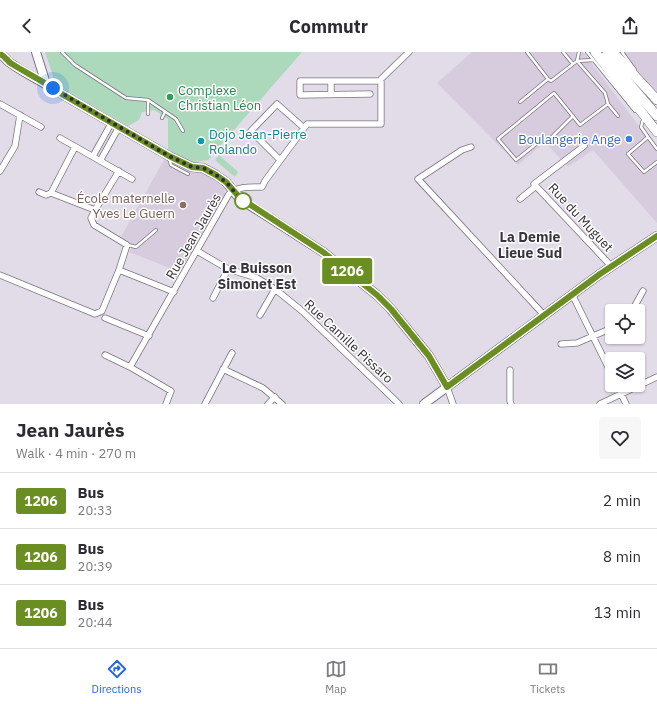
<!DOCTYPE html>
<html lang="en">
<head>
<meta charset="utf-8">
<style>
	:root { --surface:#fff; --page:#f7f7f7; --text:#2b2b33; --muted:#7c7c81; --line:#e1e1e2; --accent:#2563eb }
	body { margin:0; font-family:"IBM Plex Sans",sans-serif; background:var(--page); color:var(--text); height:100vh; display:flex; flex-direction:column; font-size:15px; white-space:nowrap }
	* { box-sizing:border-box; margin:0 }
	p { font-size:13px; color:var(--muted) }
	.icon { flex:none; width:22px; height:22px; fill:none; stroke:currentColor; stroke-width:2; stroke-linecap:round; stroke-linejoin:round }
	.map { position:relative; height:352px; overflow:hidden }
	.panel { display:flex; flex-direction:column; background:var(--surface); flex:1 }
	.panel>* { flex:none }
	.badge { padding:0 8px; border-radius:3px; font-size:14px; line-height:26px }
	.fabs { position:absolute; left:605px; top:252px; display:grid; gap:8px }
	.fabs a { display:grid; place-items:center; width:40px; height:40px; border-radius:4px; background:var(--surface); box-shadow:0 1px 3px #0004; font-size:20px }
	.you { position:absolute; width:20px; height:20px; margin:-10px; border:3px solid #fff; border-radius:50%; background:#1a73e8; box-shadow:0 0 0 6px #1a73e833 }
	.map>.badge { position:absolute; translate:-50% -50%; box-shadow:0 0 0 2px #fff }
	.round { display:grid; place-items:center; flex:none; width:42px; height:42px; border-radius:4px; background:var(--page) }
	.overview { display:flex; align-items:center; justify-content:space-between; height:68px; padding:0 16px }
	h1 { font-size:19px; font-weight:800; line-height:30px }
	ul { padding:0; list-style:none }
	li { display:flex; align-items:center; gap:12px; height:56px; padding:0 16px; border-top:1px solid var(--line) }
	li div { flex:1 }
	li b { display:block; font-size:15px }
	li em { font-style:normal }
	li .badge { min-width:44px; font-weight:700; text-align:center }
	header { display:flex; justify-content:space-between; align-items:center; height:52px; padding:0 16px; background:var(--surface); font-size:18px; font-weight:800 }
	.menu { display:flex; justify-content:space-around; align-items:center; height:56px; border-top:1px solid var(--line); background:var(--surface); font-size:11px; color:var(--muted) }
	.menu a { display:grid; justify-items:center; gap:2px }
	.menu .selected { color:var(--accent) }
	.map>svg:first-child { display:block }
</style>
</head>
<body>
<header><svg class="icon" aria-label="back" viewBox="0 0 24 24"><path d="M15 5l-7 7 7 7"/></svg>Commutr<svg class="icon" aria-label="share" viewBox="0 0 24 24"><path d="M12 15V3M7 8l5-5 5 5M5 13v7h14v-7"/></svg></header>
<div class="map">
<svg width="657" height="352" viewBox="0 0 657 352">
	<rect width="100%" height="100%" fill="#e2dbe8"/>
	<path fill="#d7cbde" d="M472,0H583L657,98V171L593,98L568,115L545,90L518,113L437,31Z
		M608,0H657V41Z
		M165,106L190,119L202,121L223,133L225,141L180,220L129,200L133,193L121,185Z"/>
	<path fill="#acd8bc" d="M45,0H302L208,108L193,110L168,98V67L154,58L142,60L139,68L128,74L56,33Z
		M219,103L238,120L235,125L215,108Z"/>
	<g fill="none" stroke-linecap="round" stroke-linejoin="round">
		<g stroke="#7b747f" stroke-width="4">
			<path id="lane" d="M62,0L75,13L126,46L148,48L176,67L183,79
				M563,0L573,12
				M579,0L577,9L593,8
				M587,0L635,59
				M622,0L635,18
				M548,27L551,29L577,9L605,41L608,52L618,64
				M148,48V62
				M520,50L548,27L527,0
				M573,64L549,88H541L516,108L498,87L554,41L580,73L608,52
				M162,66L165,60
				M643,68L641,75L648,85L628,102L644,120L657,110
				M648,85L657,97
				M169,106L171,113L188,122
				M128,193L136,195L156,178"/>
		</g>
		<g stroke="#7b747f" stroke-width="7">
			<path id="street" d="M331,42V29
				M370,42L300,43V29H381
				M0,52L41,75
				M60,86L132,127
				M584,94L534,132L612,215
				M75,95L51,141L95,158L119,119
				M471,95L462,98L418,127L544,263
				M93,104L112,70
				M280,108L251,79L277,52L304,76
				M100,109L119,75
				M0,119L15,94L20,63
				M39,140L46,143L51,141
				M520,147L536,134
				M95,158L91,166L94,173L127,193L119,218
				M197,199L228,217L257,226L275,237L302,259L399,352
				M0,223L95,262L102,259L119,218L174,240
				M572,242L612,323
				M213,246L228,217
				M632,259L643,239
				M260,263L275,237
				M105,266L149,284
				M561,292L577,291L612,276
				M105,303L130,315L171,339L166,352
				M130,315L229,142C238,134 251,135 262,135L265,129L307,72H381V27L409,0
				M223,317L263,336L282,352
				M510,318V349L511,352
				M617,333L626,352
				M447,335L453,352
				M205,352L232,301
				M268,352L275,345
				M600,352L657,325"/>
		</g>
		<g stroke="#7b747f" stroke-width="10">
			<path id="secondary" d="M36,0L46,32
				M0,2C4,4 6,8 9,10C25,22 44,30 60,41L169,104L192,115L203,116L216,123L226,130L240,147L323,200L377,243L390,256L429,304L447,335
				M424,352L600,222L657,184"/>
		</g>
		<g stroke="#7b747f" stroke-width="10">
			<path id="primary" d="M595,0L657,80
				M613,0L657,48
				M606,4L657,64"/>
		</g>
		<use href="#lane" stroke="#fff" stroke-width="2.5"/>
		<use href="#street" stroke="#fff" stroke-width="5.5"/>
		<use href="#secondary" stroke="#fff" stroke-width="8"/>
		<use href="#primary" stroke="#fff" stroke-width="9"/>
	</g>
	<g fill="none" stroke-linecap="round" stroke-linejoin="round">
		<g stroke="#fff" stroke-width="9">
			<path id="line" d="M0,2C5,4 7,9 12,12C28,22 45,30 60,41L169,104L192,115L203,116L216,123L226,130L240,146L323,200L377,243L391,257L429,304L447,335L600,222L657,184"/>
		</g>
		<use href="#line" stroke="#6b8e23" stroke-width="6"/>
		<path stroke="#302d31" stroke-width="4" stroke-dasharray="0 7.2" d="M53,36L169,104L192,115L203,116L216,123L226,130L238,144L243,149"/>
	</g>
	<circle fill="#2e9e5b" stroke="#fff" stroke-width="1.5" cx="170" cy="45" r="4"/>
	<circle fill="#3f7fe0" stroke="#fff" stroke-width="1.5" cx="629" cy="87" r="4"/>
	<circle fill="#0f9aa8" stroke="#fff" stroke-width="1.5" cx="201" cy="89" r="4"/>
	<circle fill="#fff" stroke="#6b8e23" stroke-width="2" cx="243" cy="149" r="8"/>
	<circle fill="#8d6e63" stroke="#fff" stroke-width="1.5" cx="183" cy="153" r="4"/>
	<g text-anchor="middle" stroke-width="3" stroke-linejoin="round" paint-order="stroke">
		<g font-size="13" fill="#27864d" stroke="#fff" text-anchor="start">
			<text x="178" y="43">Complexe<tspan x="178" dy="15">Christian Léon</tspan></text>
		</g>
		<g font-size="13" fill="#0d838f" stroke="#fff" text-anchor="start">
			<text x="209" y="87">Dojo Jean-Pierre<tspan x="209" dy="15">Rolando</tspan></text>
		</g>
		<g font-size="13" fill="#366cbe" stroke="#fff" text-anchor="end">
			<text x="621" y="92">Boulangerie Ange</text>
		</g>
		<g font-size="13" fill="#785e54" stroke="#fff" text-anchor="end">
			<text x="175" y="151">École maternelle<tspan x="175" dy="15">Yves Le Guern</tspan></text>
		</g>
		<g font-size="13" fill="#302d31" stroke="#fff">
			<text transform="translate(581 165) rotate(47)" y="5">Rue du Muguet</text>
			<text transform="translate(193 184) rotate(-60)" y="5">Rue Jean Jaurès</text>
			<text transform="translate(349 289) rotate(43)" y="5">Rue Camille Pissaro</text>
		</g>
		<g font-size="14" font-weight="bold" fill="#39333d" stroke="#fff">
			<text x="530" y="190">La Demie<tspan x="530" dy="16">Lieue Sud</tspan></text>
			<text x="257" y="221">Le Buisson<tspan x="257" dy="16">Simonet Est</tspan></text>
		</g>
	</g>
</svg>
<div class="fabs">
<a><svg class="icon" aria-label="locate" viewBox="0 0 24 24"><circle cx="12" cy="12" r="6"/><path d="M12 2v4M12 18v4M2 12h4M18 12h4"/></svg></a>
<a><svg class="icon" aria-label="layers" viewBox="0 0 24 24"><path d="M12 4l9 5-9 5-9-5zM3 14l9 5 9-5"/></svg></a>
</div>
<div class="you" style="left:53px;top:36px"></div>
<b class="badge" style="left:347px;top:219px;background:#6b8e23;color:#fff">1206</b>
</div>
<section class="panel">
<div class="overview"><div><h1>Jean Jaurès</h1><p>Walk · 4 min · 270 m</p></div><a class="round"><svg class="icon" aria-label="heart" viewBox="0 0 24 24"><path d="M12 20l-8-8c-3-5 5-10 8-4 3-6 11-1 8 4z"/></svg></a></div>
<ul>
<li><span class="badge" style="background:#6b8e23;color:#fff">1206</span><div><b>Bus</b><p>20:33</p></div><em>2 min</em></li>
<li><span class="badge" style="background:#6b8e23;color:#fff">1206</span><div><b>Bus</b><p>20:39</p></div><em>8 min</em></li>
<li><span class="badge" style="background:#6b8e23;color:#fff">1206</span><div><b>Bus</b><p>20:44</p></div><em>13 min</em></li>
</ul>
</section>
<nav class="menu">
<a class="selected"><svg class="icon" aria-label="directions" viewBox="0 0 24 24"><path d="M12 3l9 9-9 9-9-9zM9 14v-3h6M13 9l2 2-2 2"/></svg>Directions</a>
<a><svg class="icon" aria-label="map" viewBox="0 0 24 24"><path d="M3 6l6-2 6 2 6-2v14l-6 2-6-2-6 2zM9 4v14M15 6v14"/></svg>Map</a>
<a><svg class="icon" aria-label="tickets" viewBox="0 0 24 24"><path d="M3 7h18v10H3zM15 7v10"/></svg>Tickets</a>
</nav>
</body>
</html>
